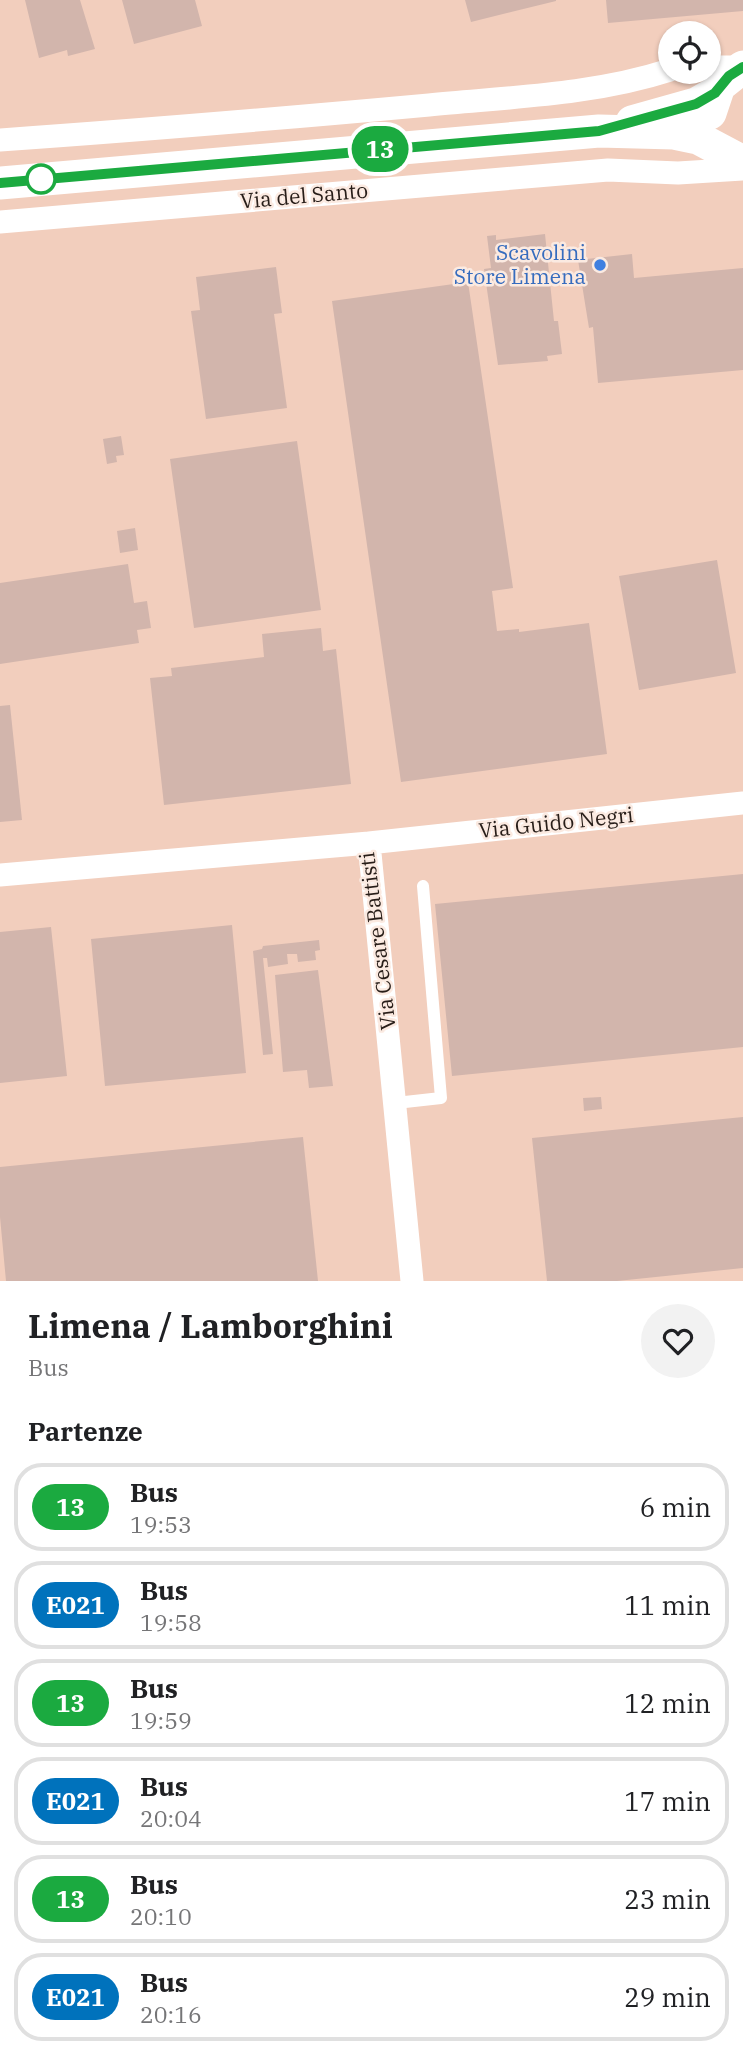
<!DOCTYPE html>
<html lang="it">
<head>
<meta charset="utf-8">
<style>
	:root { --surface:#fff; --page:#f2f2f2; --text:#202124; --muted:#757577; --line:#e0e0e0 }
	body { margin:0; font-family:"IBM Plex Serif",serif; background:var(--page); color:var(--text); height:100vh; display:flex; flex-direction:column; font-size:26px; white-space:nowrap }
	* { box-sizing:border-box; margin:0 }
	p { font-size:23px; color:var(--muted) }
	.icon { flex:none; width:38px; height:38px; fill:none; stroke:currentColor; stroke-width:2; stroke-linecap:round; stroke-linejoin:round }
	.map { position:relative; height:1281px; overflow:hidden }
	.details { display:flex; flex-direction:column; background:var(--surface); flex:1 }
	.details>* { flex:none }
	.badge { padding:0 14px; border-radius:23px; font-size:24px; line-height:46px }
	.controls { position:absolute; left:658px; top:21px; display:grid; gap:14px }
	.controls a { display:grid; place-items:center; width:63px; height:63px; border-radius:50%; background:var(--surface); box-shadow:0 2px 5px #0004; font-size:35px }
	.map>.badge { position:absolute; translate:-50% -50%; box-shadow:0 0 0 4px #fff }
	h2 { padding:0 28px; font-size:26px; line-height:63px }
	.round { display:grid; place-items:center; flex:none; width:74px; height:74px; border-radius:37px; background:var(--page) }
	.summary { display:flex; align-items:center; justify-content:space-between; height:119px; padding:0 28px }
	h1 { font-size:33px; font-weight:700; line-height:52px }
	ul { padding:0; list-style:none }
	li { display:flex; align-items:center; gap:21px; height:88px; margin:0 14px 10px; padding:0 14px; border:4px solid var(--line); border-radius:28px }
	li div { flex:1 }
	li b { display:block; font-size:26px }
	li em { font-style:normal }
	li .badge { min-width:77px; font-weight:700; text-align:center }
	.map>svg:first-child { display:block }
</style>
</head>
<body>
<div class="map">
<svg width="743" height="1281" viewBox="0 0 743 1281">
	<rect width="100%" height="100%" fill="#f6dacc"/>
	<path fill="#f2cebd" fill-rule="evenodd" d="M0,0H743V1281H0ZM670,33H709V72H670Z"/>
	<path fill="#d2b5ac" d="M25,0H80L95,49L68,56L67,50L39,58Z
		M122,0H195L202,26L134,44Z
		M465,0H556V1L471,22Z
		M606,0H743V11L608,23Z
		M545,234L554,321H558L562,354L547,356L548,361L498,365L484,269L491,268L487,236L496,235V240Z
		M632,254L634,278L743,268V370L598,383L593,327L589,328L578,260Z
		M276,267L282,313L274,314L287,408L206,419L191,311L200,310L196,277Z
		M468,282L513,588L492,591L497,631L519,629V632L589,623L607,754L401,782L332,301Z
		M121,436L124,455L116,456L117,462L107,464L103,439Z
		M297,441L321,610L194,628L170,459Z
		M135,528L138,550L120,553L117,531Z
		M717,560L736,673L639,690L619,576Z
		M128,564L134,603L147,601L151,628L137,630L139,643L0,664V583Z
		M321,628L323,651L336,649L351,784L164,805L150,678L172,676L171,668L264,657L262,634Z
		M10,705L22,820L0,822V706Z
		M743,874V1047L452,1076L435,904Z
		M232,925L246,1073L105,1086L91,939Z
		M51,927L67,1076L0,1083V932Z
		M319,940L320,950L315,951L316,960L298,962L297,954H287L288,964L268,967L267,958H263L273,1054L263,1055L253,951L262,949L263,946Z
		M318,970L333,1086L309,1088L307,1070L283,1072L275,975Z
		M601,1097L602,1109L584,1111L583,1098Z
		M743,1117V1268L617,1281H547L532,1138Z
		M303,1137L318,1281H6L0,1217V1167Z"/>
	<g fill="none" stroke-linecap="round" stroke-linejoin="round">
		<path stroke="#fff" stroke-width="12" d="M396,1103L441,1098L423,886"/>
		<path stroke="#fff" stroke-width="23" d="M709,67H743
			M0,140C143,130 286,118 429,105C510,97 593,95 670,70
			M0,222L608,170L678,173L743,169
			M369,843L412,1281
			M0,875L369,843L743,803"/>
		<path stroke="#fff" stroke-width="33" d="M710,113L719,86L743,67
			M632,122L696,104L715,93
			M0,183L599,131L674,133L698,138L743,162"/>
	</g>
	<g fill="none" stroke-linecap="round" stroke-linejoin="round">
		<g stroke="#fff" stroke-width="16">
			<path id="line" d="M0,183L599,131L696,104L715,93L729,76L743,67"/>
		</g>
		<use href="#line" stroke="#1baa40" stroke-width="10"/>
	</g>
	<circle fill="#fff" stroke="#1baa40" stroke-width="3.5" cx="41" cy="179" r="14"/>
	<circle fill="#3f7fe0" stroke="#fbeae1" stroke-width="2.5" cx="600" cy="265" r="7"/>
	<g text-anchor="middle" stroke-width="5" stroke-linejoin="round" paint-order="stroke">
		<g font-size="21" fill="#271d18" stroke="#fbeae1">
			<text transform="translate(304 196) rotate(-5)" y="7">Via del Santo</text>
			<text transform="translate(556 823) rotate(-6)" y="7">Via Guido Negri</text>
			<text transform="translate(378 941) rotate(-97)" y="7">Via Cesare Battisti</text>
		</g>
		<g font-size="21" fill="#366cbe" stroke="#fbeae1" text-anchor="end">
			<text x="586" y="260">Scavolini<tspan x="586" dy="24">Store Limena</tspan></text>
		</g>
	</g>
</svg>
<div class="controls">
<a><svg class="icon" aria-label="locate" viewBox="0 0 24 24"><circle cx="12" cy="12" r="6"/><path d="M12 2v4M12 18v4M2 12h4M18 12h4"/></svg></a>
</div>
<b class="badge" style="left:380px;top:149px;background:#1baa40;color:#fff">13</b>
</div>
<section class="details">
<div class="summary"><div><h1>Limena / Lamborghini</h1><p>Bus</p></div><a class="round"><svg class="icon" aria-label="heart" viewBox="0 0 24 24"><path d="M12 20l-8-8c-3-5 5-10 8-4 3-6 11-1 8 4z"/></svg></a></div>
<h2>Partenze</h2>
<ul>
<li><span class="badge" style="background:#1baa40;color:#fff">13</span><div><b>Bus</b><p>19:53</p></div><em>6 min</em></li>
<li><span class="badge" style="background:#0072bc;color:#fff">E021</span><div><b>Bus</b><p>19:58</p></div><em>11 min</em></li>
<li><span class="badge" style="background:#1baa40;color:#fff">13</span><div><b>Bus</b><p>19:59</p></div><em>12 min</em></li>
<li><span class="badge" style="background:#0072bc;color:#fff">E021</span><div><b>Bus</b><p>20:04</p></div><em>17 min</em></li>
<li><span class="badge" style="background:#1baa40;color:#fff">13</span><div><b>Bus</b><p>20:10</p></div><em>23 min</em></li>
<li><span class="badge" style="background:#0072bc;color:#fff">E021</span><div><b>Bus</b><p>20:16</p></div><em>29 min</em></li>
</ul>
</section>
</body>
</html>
